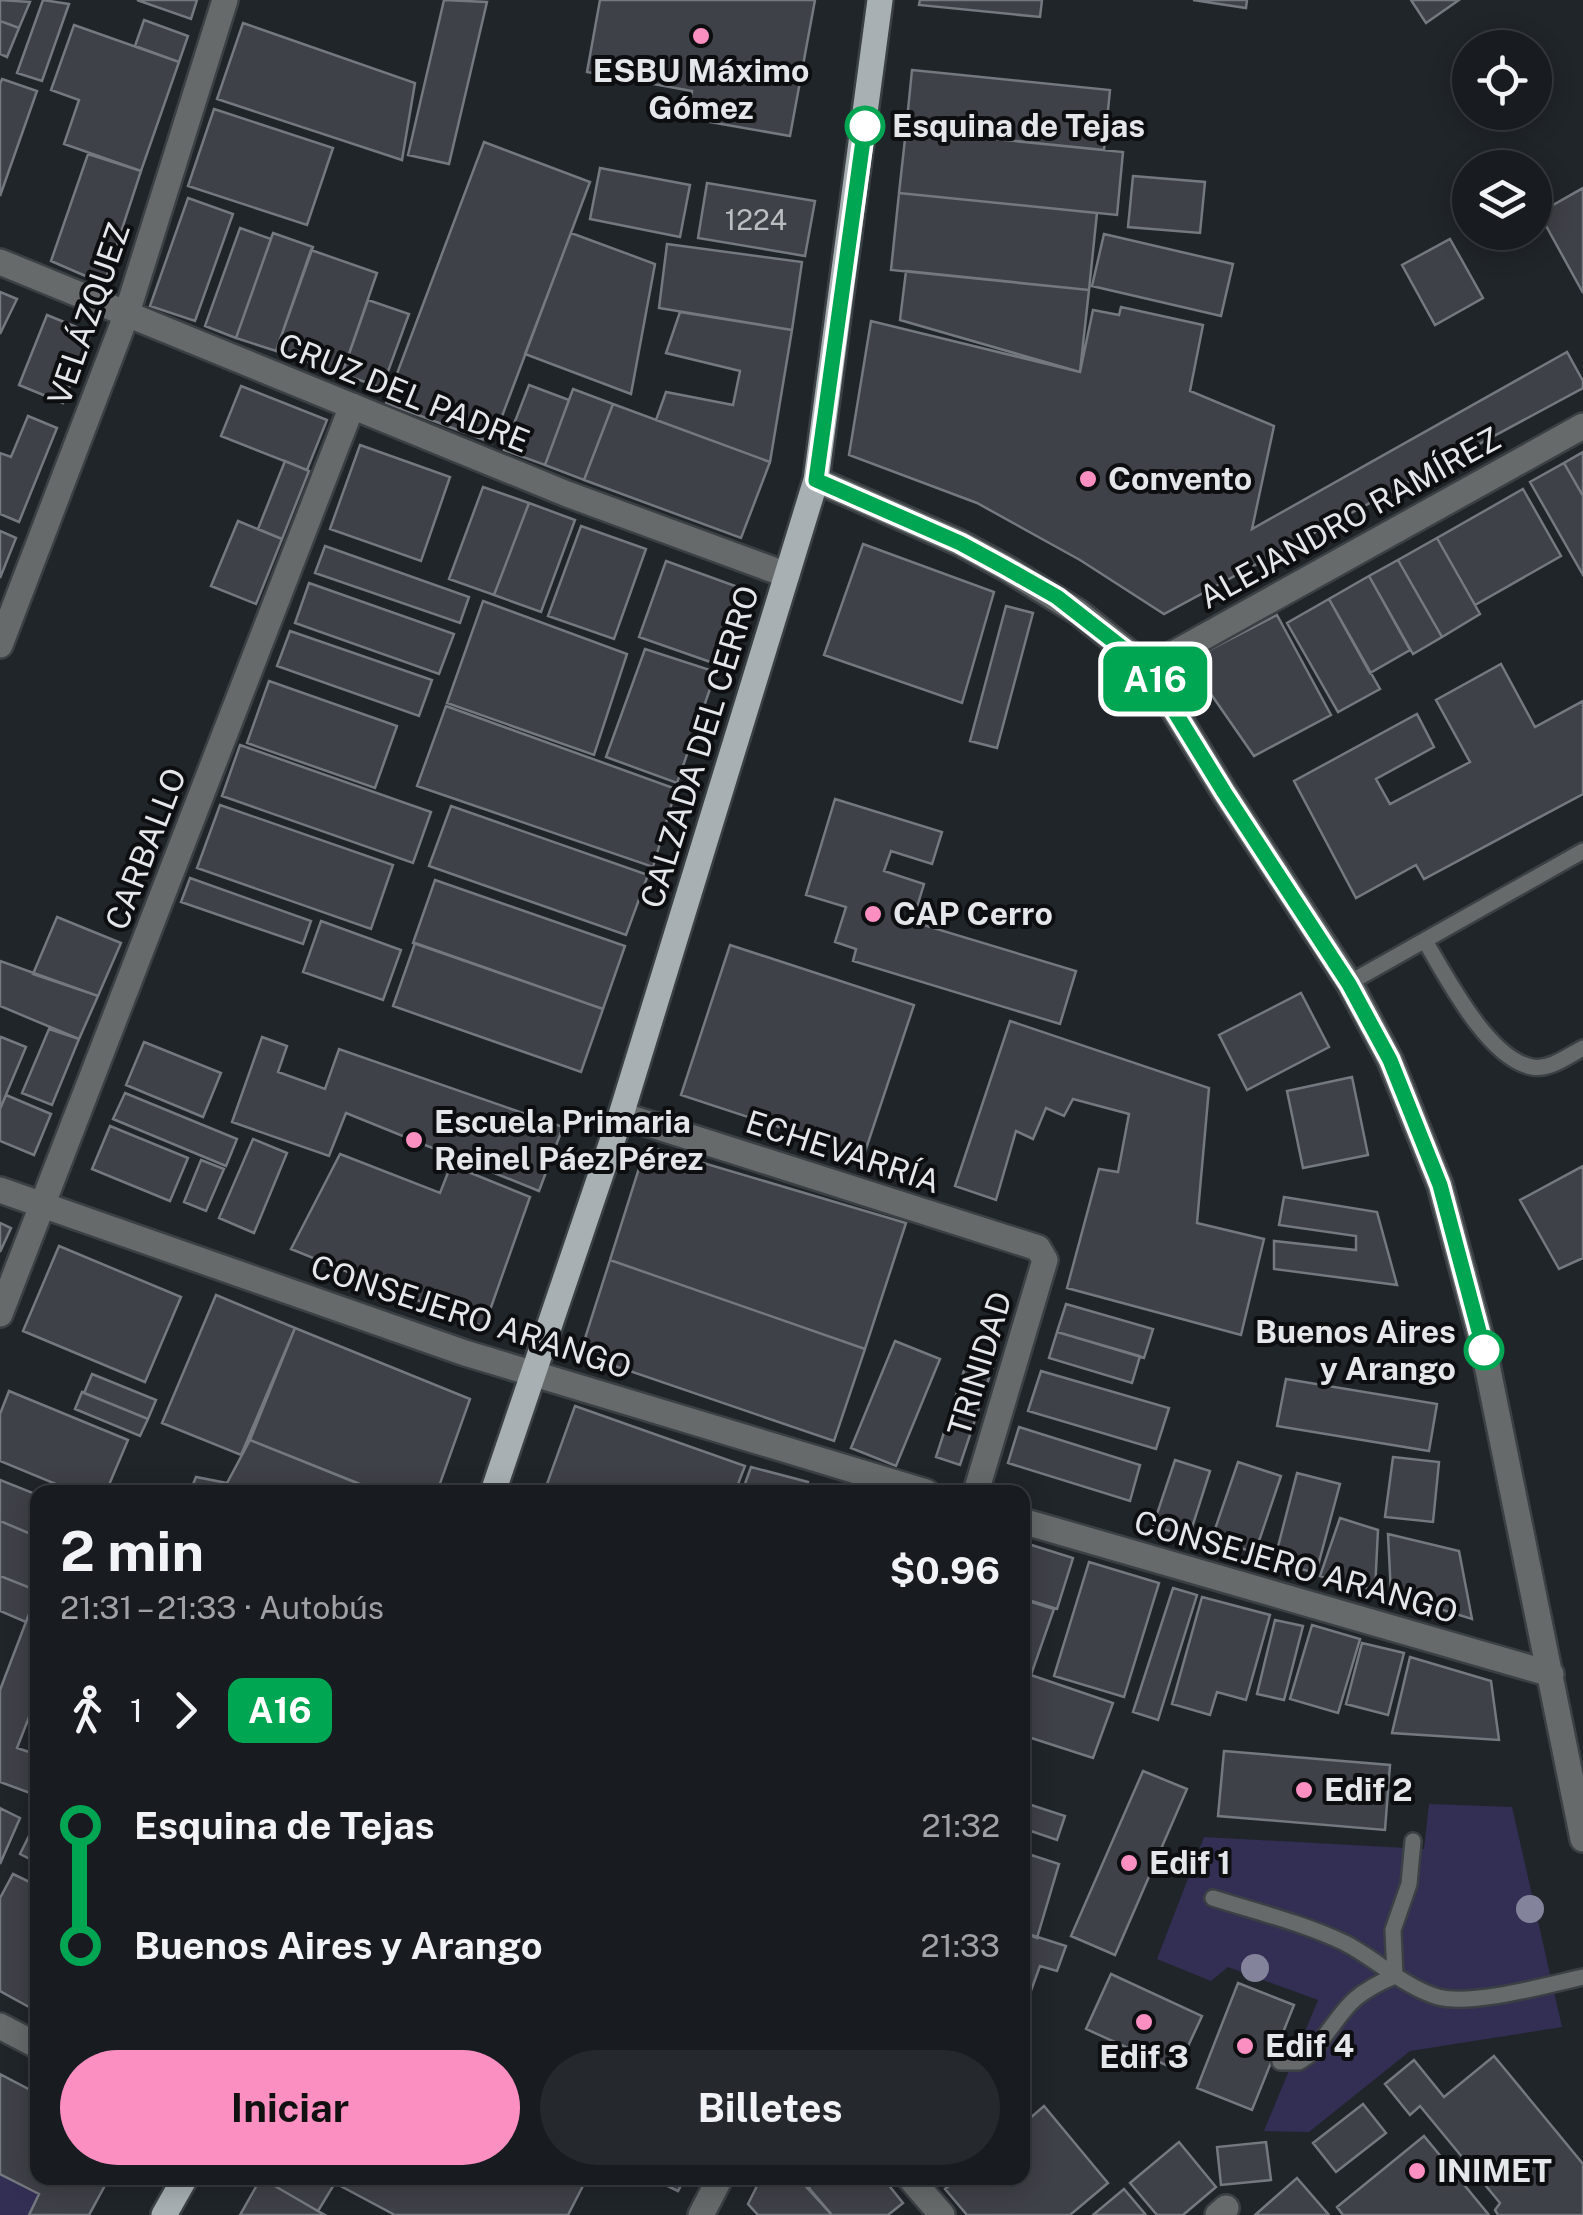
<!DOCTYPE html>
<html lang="es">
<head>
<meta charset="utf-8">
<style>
	:root { --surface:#181c20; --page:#25292d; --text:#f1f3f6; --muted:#9fa1a5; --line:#363a3e; --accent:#fc8fc2 }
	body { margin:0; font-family:"Public Sans",sans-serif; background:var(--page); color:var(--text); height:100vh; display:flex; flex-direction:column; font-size:38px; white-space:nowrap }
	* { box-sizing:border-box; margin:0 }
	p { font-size:32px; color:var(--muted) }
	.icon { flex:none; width:55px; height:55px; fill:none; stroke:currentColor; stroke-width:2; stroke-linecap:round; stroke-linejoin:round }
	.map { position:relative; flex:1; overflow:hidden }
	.panel { position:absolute; left:30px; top:1485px; width:1000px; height:700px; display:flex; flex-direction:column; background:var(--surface); border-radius:20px; box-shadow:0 5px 25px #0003,0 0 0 2px var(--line) }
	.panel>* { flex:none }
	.badge { padding:0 20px; border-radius:15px; font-size:35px; line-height:65px }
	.tools { position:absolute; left:1452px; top:30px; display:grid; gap:20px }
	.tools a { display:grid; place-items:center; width:100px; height:100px; border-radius:50%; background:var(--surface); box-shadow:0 5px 25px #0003,0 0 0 2px var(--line); font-size:50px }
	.map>.badge { position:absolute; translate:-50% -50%; box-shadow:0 0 0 5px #fff }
	.legs { display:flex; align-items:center; gap:15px; height:110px; padding:0 30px; font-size:32px }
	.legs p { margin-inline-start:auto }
	.headline { display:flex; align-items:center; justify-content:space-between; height:170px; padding:0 30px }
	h1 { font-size:55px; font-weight:700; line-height:75px }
	.cta { display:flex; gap:20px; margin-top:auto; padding:20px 30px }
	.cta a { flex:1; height:115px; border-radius:60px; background:var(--accent); color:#111; font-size:40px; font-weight:700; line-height:115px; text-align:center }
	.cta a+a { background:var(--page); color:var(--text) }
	ul { padding:0 30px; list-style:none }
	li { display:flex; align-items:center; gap:35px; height:120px; font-size:38px }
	li i { display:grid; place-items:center; width:15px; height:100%; margin:0 12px; background:currentColor }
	li i::after { content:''; width:25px; height:25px; margin:-12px; border:8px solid; border-radius:50%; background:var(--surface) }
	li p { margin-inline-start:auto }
	li:first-child i { background:linear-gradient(#0000 50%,currentColor 0) }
	li:last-child i { background:linear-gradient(currentColor 50%,#0000 0) }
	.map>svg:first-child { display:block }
</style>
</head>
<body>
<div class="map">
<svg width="1583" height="2215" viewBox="0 0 1583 2215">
	<rect width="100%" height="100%" fill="#20252a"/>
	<path fill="#332e54" d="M1429,1804L1512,1807L1562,2027L1410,2051L1309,2132L1264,2131L1318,2000L1228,1967L1211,1981L1157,1959L1204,1837L1424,1849Z
		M0,2174L39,2194L29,2215H0Z"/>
	<path fill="#3e4147" stroke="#74787f" stroke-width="2.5" d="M0,0L30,2L19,28L0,21Z
		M43,0L69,4L42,81L17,73Z
		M137,0H197L191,19Z
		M444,0L487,2L449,164L408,155Z
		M600,0H815L790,136L687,118L692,91L587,72Z
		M920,0H1042L1040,17L919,5Z
		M1193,0H1247L1246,8Z
		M1411,0H1459L1426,23Z
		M144,20L188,36L179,62L135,46Z
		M0,21L19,28L7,57L0,54Z
		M243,23L415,83L402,160L217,99Z
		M74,25L179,62L141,171L64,144L79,100L51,90Z
		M912,70L1110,90L1104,150L906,130Z
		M2,79L37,91L0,196V84Z
		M214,109L333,148L307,225L188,186Z
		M906,130L1123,152L1117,215L899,193Z
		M484,142L590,182L492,443L386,403Z
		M88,154L141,171L104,284L51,261Z
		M600,168L690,185L680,237L590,219Z
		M1133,176L1205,182L1200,233L1128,227Z
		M707,183L815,201L805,256L698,238Z
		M1583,188V293L1539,213Z
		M899,193L1097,213L1089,290L891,270Z
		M188,198L233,214L195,321L150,306Z
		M240,228L271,239L236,338L205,326Z
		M273,233L313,247L276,351L236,338Z
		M571,233L655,264L631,394L525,354Z
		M1104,234L1233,264L1221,316L1092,286Z
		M1450,239L1483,298L1435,325L1402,265Z
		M667,244L802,262L792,330L659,308Z
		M311,250L377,273L342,374L276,351Z
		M906,271L1089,290L1080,372L900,320Z
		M0,292L17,299L0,334Z
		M368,300L409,314L382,388L342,374Z
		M1121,307L1203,325L1190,391L1274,426L1252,529L1567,352L1583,381V388L1164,614L1080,560L977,503L849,455L871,321L1080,372L1093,310L1119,315Z
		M680,312L792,330L770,462L656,420L666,392L733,405L740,371L666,353Z
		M47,315L91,333L63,403L19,385Z
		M529,385L569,400L545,465L504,450Z
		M241,386L327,420L307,470L221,436Z
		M573,389L613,404L584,480L545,465Z
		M613,404L770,462L741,538L584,480Z
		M28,416L57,428L19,522L0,514V453L11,457Z
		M360,445L450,477L421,561L330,529Z
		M1583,452V496L1564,463Z
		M285,461L309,471L282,539L258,529Z
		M1564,463L1583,496V575L1530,482Z
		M483,487L529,503L494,595L449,579Z
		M1523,489L1561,556L1475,605L1437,538Z
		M529,503L575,520L541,612L494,595Z
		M238,521L282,539L256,604L211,586Z
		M581,526L646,549L614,639L548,616Z
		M0,531L16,538L0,578Z
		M1437,538L1480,614L1442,637L1398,560Z
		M863,544L994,592L962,703L824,655Z
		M325,546L469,597L460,623L315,573Z
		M1398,560L1442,637L1413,654L1369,576Z
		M666,561L738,587L719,665L639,637Z
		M1369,576L1410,650L1370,673L1329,599Z
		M309,583L454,634L439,674L295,623Z
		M1329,599L1380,689L1338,712L1287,623Z
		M483,601L627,654L594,755L447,703Z
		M1006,606L1033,613L997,748L970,741Z
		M1277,615L1331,715L1254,756L1188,661Z
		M290,631L432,680L419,716L277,666Z
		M645,649L716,672L677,783L606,757Z
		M1501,664L1535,727L1583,701V794L1424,879L1416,865L1356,898L1294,781L1417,714L1434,747L1376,779L1390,804L1470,762L1436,700Z
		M269,681L397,726L375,788L247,743Z
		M446,706L676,789L653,867L417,786Z
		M240,745L431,812L413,863L222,796Z
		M835,799L942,832L932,864L891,851L884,871L924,884L916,910L904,906L900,918L1076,971L1060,1024L853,961L856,949L835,942L846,907L806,895Z
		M220,805L393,865L371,929L197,868Z
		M451,806L648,875L626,935L429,866Z
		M190,878L311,921L303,944L181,902Z
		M435,880L625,946L603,1009L413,943Z
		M57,917L121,943L98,996L33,974Z
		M321,921L401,950L383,1000L303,972Z
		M415,943L603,1009L581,1072L393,1006Z
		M730,945L914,1005L864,1155L681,1095Z
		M0,961L98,996L79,1039L0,1006Z
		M1301,993L1329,1047L1247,1090L1219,1035Z
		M1010,1021L1209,1088L1197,1223L1264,1239L1241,1335L1067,1288L1099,1169L1118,1172L1129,1114L1073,1099L1064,1116L1046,1108L1033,1139L1016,1131L996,1200L955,1186Z
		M49,1029L79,1039L52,1105L22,1093Z
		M1,1037L26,1047L0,1109V1039Z
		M262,1037L287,1046L278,1072L325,1089L339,1049L563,1127L539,1191L346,1113L329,1156L232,1122Z
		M144,1042L221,1073L203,1117L126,1085Z
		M1352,1077L1368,1155L1303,1168L1287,1091Z
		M125,1093L237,1139L226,1166L113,1119Z
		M6,1095L51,1114L34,1155L0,1141V1109Z
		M110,1126L188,1158L170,1201L92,1169Z
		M253,1139L287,1153L254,1233L219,1218Z
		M646,1146L906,1223L865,1349L610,1260Z
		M340,1154L440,1193L451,1165L530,1197L484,1327L291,1249Z
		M201,1160L224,1169L206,1211L184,1202Z
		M1583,1166V1258L1559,1269L1520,1200Z
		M1284,1197L1377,1212L1397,1285L1274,1269V1241L1356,1250V1236L1279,1225Z
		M0,1223L11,1228L0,1252Z
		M59,1246L181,1297L145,1382L23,1331Z
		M610,1260L865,1349L834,1441L580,1354Z
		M216,1295L295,1328L241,1455L162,1423Z
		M1066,1304L1153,1329L1144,1358L1057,1332Z
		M295,1328L470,1399L437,1492H379L250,1440Z
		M1057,1332L1140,1356L1132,1383L1049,1358Z
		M895,1341L940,1359L896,1466L851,1448Z
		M972,1346L997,1354L960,1465L936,1457Z
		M1041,1371L1169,1408L1156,1449L1028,1411Z
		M92,1374L156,1400L148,1419L84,1393Z
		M1286,1379L1437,1404L1429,1451L1277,1426Z
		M9,1391L128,1440L106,1492H75L0,1461V1414Z
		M82,1392L148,1419L140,1436L75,1409Z
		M575,1406L745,1466L735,1492H572L547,1484Z
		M1019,1427L1140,1465L1130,1501L1008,1463Z
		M250,1440L380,1492H190L196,1477L227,1483Z
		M1393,1457L1439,1462L1433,1522L1385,1517Z
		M1175,1460L1210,1471L1189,1537L1153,1526Z
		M1238,1462L1281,1476L1255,1553L1212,1538Z
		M751,1467L808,1482L805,1492H742Z
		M1297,1473L1340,1484L1316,1573L1274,1562Z
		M0,1480L38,1495V1537L0,1521Z
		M1340,1518L1378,1530L1375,1590L1320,1576Z
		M0,1521L38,1537V1591L0,1576Z
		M1388,1534L1459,1551L1472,1619L1391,1594Z
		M1022,1542L1073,1558L1057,1609L1022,1598Z
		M1089,1562L1159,1583L1124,1697L1054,1676Z
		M0,1576L38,1591L26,1622L0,1611Z
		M1173,1588L1197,1595L1158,1720L1133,1712Z
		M37,1593L38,1694L17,1748L38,1755V1796L0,1782V1690Z
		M1202,1597L1270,1615L1246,1700L1217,1692L1210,1715L1172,1704Z
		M1022,1599L1054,1609L1031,1675L1022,1672Z
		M1275,1620L1303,1626L1284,1700L1257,1694Z
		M1312,1625L1360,1639L1338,1713L1290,1699Z
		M1362,1643L1404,1653L1388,1715L1346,1704Z
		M1410,1657L1491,1681L1499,1740L1392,1733Z
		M1022,1672L1113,1703L1093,1758L1022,1735Z
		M1224,1751L1390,1765L1385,1830L1218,1816Z
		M1143,1771L1187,1789L1115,1955L1071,1936Z
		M1022,1802L1065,1816L1057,1840L1022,1828Z
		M0,1808L20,1818L0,1864Z
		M29,1836L38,1840V1863L20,1854Z
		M1022,1852L1059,1864L1037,1938L1022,1932Z
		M13,1874L38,1886V2012L0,1991V1898Z
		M1022,1932L1066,1946L1057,1971L1040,1966L1028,1999L1022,1997Z
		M1111,1974L1202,2016L1177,2070L1086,2029Z
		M1238,1983L1294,2005L1252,2110L1197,2088Z
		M1494,2056L1583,2164V2215H1498L1495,2210L1500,2203L1420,2106L1410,2115L1385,2084L1414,2060L1444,2097Z
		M0,2074L38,2094V2178H109L89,2215H29L39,2194L0,2174Z
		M1363,2104L1386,2133L1336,2172L1313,2143Z
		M1044,2106L1108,2183L1070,2215H967L945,2189L959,2178H1022V2125Z
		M1424,2136L1489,2215H1343L1337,2207Z
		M1179,2142L1216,2187L1183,2215H1157L1130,2183Z
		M1266,2142L1271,2180L1221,2185L1217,2147Z
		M261,2178H338L318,2211Z
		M261,2178L318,2211L325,2215H240Z
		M338,2178H587L568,2215H395L335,2183Z
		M651,2178H685L678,2191Z
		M761,2178H798L832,2215H758L748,2204Z
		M817,2178H883L903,2203L888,2215H832L809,2188Z
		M1297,2178L1329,2215H1255Z
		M1124,2189L1146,2215H1093Z"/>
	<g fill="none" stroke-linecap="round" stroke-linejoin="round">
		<g stroke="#3b4045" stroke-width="20">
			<path id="service" d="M1425,941C1446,976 1488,1059 1532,1067C1550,1070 1568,1056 1583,1048
				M1349,983L1583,851
				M1213,1898C1257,1912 1303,1923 1345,1943C1376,1959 1404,1987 1438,1997C1473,2006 1547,1985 1583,1977
				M1280,2062H1299L1308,2056C1344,2017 1341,1998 1395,1976L1393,1930L1409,1884L1413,1841"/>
		</g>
		<g stroke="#3b4045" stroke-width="30">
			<path id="minor" d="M0,645L126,316L225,0
				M621,1115L1038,1248L1045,1260L976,1492
				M0,1314L352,406
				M910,2178L942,2215
				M701,2215L720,2178
				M1218,2215L1226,2208"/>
		</g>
		<g stroke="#3b4045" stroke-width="30">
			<path id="tertiary" d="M0,262L567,494L787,575
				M816,480L960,543L1006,568L1078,612L1148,668L1224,792L1349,983L1390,1060L1440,1185L1484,1350L1583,1839
				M1148,668L1583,426
				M0,1190L465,1353L926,1492
				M1022,1521L1551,1674
				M0,2026L38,2046"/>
		</g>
		<g stroke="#3b4045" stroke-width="30">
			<path id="primary" d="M493,1492L621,1115L816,480L880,0
				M164,2215L185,2178"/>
		</g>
		<use href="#service" stroke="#666a6b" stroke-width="15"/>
		<use href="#minor" stroke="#666a6b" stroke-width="25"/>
		<use href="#tertiary" stroke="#666a6b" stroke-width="25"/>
		<use href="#primary" stroke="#a8b0b3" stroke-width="25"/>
	</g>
	<g fill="#83849b">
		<circle cx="1530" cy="1909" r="14"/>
		<circle cx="1255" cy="1968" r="14"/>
	</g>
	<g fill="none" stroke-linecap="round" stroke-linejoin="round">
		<g stroke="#fff" stroke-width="22">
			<path id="line-1" d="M865,126L816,480L960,543L1006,568L1057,597L1148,668L1224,792L1349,984L1390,1060L1440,1185L1484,1350"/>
		</g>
		<use href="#line-1" stroke="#00a651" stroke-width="15"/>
	</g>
	<g fill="#fc8fc2" stroke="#0c0e10" stroke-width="4">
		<circle cx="701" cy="36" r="10"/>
		<circle cx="1088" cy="479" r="10"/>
		<circle cx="873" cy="914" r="10"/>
		<circle cx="414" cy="1140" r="10"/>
		<circle cx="1304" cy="1790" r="10"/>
		<circle cx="1129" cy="1863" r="10"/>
		<circle cx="1144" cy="2022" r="10"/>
		<circle cx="1245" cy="2046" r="10"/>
		<circle cx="1417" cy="2171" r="10"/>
	</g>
	<g fill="#fff" stroke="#00a651" stroke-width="5">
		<circle cx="865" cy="126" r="18"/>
		<circle cx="1484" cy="1350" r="18"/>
	</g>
	<g text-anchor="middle" stroke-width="8" stroke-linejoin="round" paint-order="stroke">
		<g font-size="28" fill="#babec1">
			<text x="756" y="230">1224</text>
		</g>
		<g font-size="32" font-weight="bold" fill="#e3e7ea" stroke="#0c0e10" text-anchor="start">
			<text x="701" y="82" text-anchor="middle">ESBU Máximo<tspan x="701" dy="37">Gómez</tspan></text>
			<text x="1108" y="490">Convento</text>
			<text x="893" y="925">CAP Cerro</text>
			<text x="434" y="1133">Escuela Primaria<tspan x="434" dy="37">Reinel Páez Pérez</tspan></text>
			<text x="1324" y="1801">Edif 2</text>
			<text x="1149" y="1874">Edif 1</text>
			<text x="1265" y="2057">Edif 4</text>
			<text x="1144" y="2068" text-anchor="middle">Edif 3</text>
			<text x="1437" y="2182">INIMET</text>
		</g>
		<g font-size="32" font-weight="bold" fill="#e3e7ea" stroke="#0c0e10" text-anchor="start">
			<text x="892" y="137">Esquina de Tejas</text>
			<text x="1456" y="1343" text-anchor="end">Buenos Aires<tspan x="1456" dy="37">y Arango</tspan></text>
		</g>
		<g font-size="32" fill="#e3e7ea" stroke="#0c0e10">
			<text transform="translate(89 314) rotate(-71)" y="11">VELÁZQUEZ</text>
			<text transform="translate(404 393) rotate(22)" y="11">CRUZ DEL PADRE</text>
			<text transform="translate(1350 518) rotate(-29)" y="11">ALEJANDRO RAMÍREZ</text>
			<text transform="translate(700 747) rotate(-73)" y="11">CALZADA DEL CERRO</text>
			<text transform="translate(146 849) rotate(-69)" y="11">CARBALLO</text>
			<text transform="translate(843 1152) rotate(18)" y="11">ECHEVARRÍA</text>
			<text transform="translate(471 1317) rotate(18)" y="11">CONSEJERO ARANGO</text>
			<text transform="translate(980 1364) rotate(-73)" y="11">TRINIDAD</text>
			<text transform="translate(1296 1567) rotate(16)" y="11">CONSEJERO ARANGO</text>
		</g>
	</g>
</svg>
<div class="tools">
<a><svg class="icon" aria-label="locate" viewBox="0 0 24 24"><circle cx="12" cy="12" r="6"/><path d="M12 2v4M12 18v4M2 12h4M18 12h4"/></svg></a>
<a><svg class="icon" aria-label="layers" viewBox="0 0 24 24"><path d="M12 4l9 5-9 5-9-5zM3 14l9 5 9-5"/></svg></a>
</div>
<b class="badge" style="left:1155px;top:679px;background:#00a651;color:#fff">A16</b>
<section class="panel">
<div class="headline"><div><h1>2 min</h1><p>21:31 – 21:33 · Autobús</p></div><b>$0.96</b></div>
<div class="legs"><svg class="icon" aria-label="walk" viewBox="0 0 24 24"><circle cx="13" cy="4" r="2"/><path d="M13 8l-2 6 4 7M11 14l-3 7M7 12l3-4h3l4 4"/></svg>1<svg class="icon" aria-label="forward" viewBox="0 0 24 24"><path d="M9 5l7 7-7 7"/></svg><b class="badge" style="background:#00a651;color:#fff">A16</b></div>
<ul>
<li><i style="color:#00a651"></i><b>Esquina de Tejas</b><p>21:32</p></li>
<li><i style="color:#00a651"></i><b>Buenos Aires y Arango</b><p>21:33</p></li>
</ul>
<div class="cta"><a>Iniciar</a><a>Billetes</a></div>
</section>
</div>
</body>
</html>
